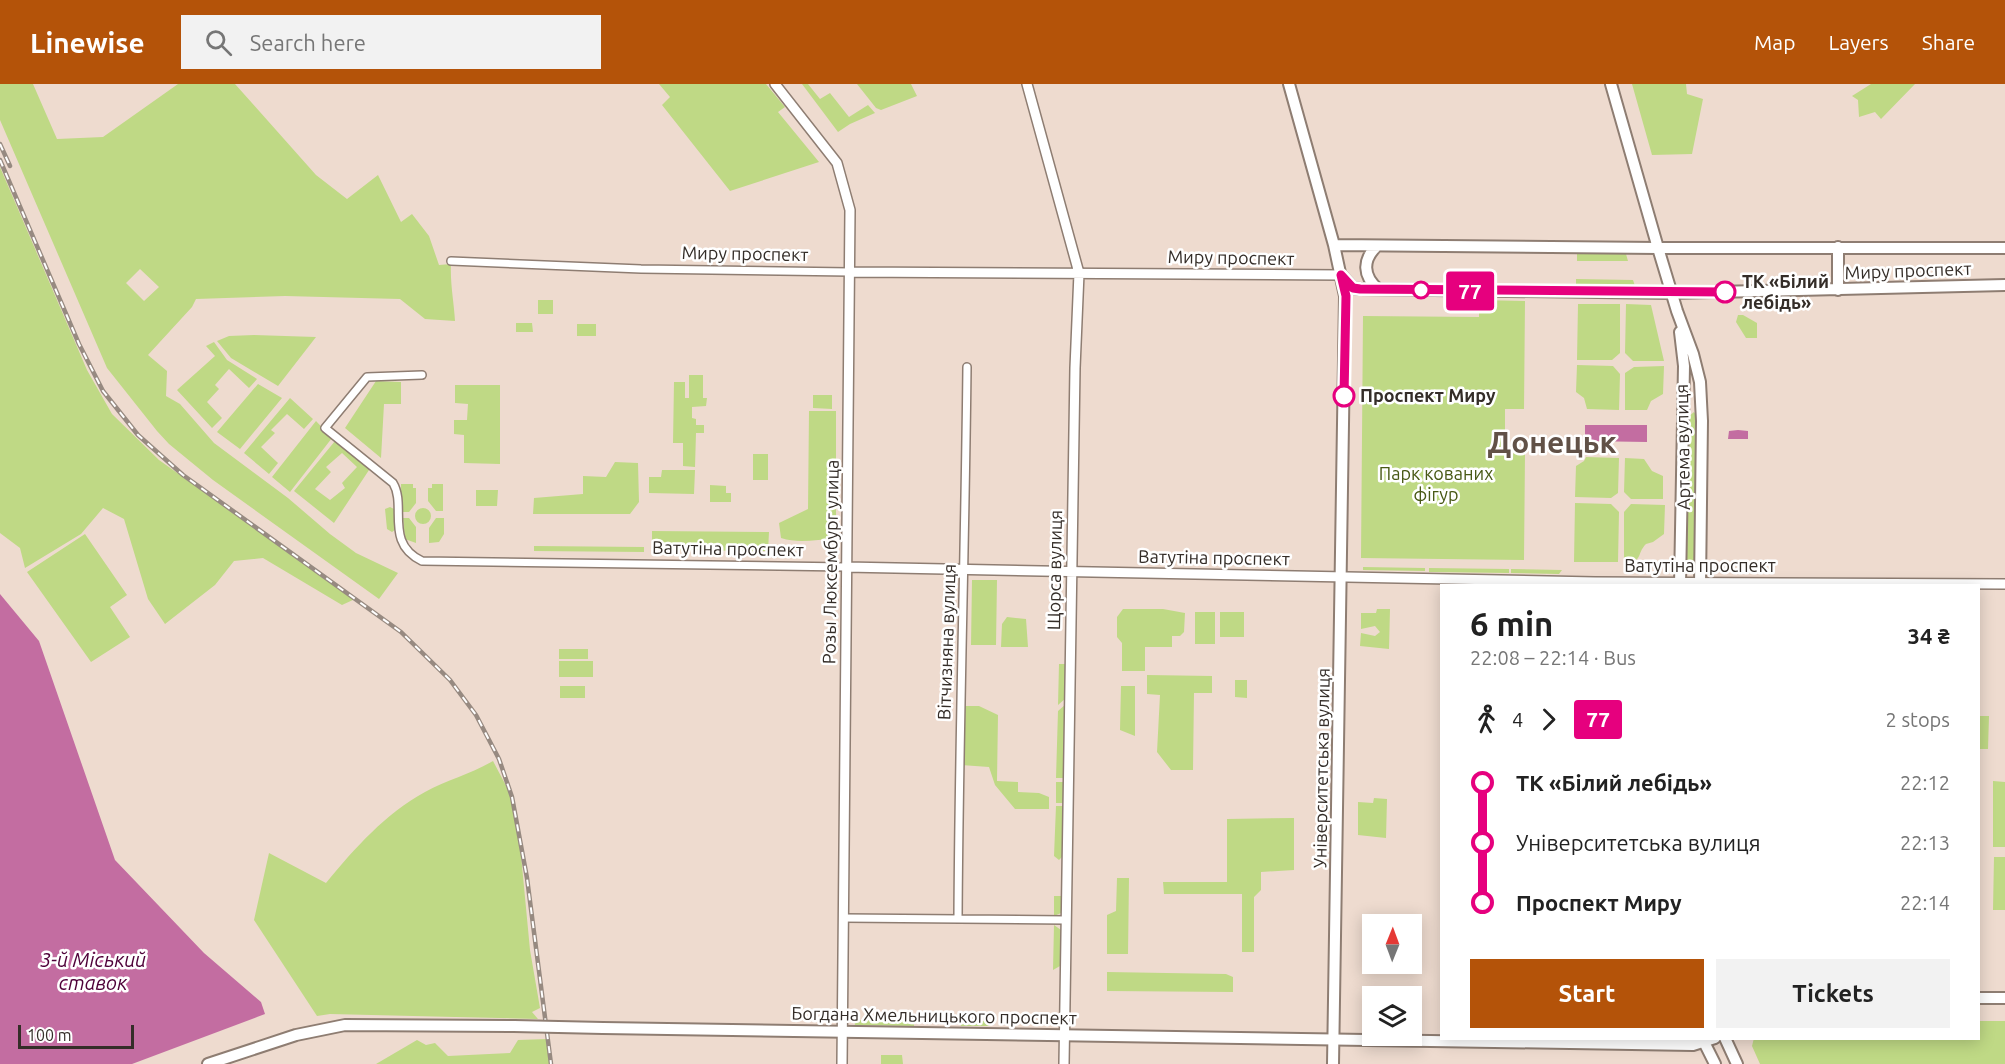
<!DOCTYPE html>
<html lang="en">
<head>
<meta charset="utf-8">
<style>
	:root { --surface:#fff; --page:#f2f2f2; --text:#222; --muted:#767676; --accent:#b45309 }
	body { margin:0; font-family:Ubuntu,sans-serif; background:var(--page); color:var(--text); height:100vh; display:flex; flex-direction:column; font-size:22px; white-space:nowrap }
	* { box-sizing:border-box; margin:0 }
	p { font-size:20px; color:var(--muted) }
	.icon { flex:none; width:33px; height:33px; fill:none; stroke:currentColor; stroke-width:2; stroke-linecap:round; stroke-linejoin:round }
	.map { position:relative; flex:1; overflow:hidden }
	.panel { position:absolute; left:1440px; top:500px; width:540px; height:456px; display:flex; flex-direction:column; background:var(--surface); border-radius:0px; box-shadow:0 3px 15px #0003 }
	.panel>* { flex:none }
	.badge { padding:0 12px; border-radius:4px; font-size:21px; line-height:39px }
	.needle { width:39px; rotate:1deg }
	.controls { position:absolute; left:1362px; top:830px; display:grid; gap:12px }
	.controls a { display:grid; place-items:center; width:60px; height:60px; border-radius:0px; background:var(--surface); box-shadow:0 3px 15px #0003; font-size:30px }
	.scale { position:absolute; left:18px; bottom:15px; width:116px; box-sizing:border-box; padding-left:6px; border:3px solid #342d28; border-top:0; font-size:16px; line-height:21px; white-space:nowrap; color:#342d28; -webkit-text-stroke:4px #fff; paint-order:stroke }
	.map>.badge { position:absolute; translate:-50% -50%; box-shadow:0 0 0 3px #fff }
	.legs { display:flex; align-items:center; gap:9px; height:66px; padding:0 30px; font-size:20px }
	.legs p { margin-inline-start:auto }
	.overview { display:flex; align-items:center; justify-content:space-between; height:102px; padding:0 30px }
	h1 { font-size:33px; font-weight:600; line-height:45px }
	.primary-button { display:flex; gap:12px; margin-top:auto; padding:12px 30px }
	.primary-button a { flex:1; height:69px; border-radius:0px; background:var(--accent); color:#fff; font-size:24px; font-weight:600; line-height:69px; text-align:center }
	.primary-button a+a { background:var(--page); color:var(--text) }
	ul { padding:0 30px; list-style:none }
	li { display:flex; align-items:center; gap:21px; height:60px; font-size:22px }
	li i { display:grid; place-items:center; width:9px; height:100%; margin:0 8px; background:currentColor }
	li i::after { content:''; width:15px; height:15px; margin:-8px; border:4px solid; border-radius:50%; background:var(--surface) }
	li p { margin-inline-start:auto }
	li:first-child i { background:linear-gradient(#0000 50%,currentColor 0) }
	li:last-child i { background:linear-gradient(currentColor 50%,#0000 0) }
	header { display:flex; align-items:center; gap:36px; box-sizing:border-box; height:84px; padding:0 30px; background:var(--accent); color:#fff }
	header strong { font-size:28px }
	nav { display:flex; gap:33px; margin-inline-start:auto; font-size:21px }
	.search { width:420px; height:54px; background:var(--page); display:flex; align-items:center; gap:15px; box-sizing:border-box; padding:0 21px; border-radius:0px; color:var(--muted); font-size:22px }
	.map>svg:first-child { display:block }
</style>
</head>
<body>
<header>
<strong>Linewise</strong>
<div class="search"><svg class="icon" aria-label="search" viewBox="0 0 24 24"><circle cx="10" cy="10" r="6"/><path d="M15 15l6 6"/></svg>Search here</div>
<nav><a>Map</a><a>Layers</a><a>Share</a></nav>
</header>
<div class="map">
<svg width="2005" height="980" viewBox="0 0 2005 980">
	<rect width="100%" height="100%" fill="#eedbcf"/>
	<path fill="#bfd985" fill-rule="evenodd" d="M0,0H33L57,55L103,53L178,0H235L316,91L347,115L378,91L401,138L412,130L429,152L439,181L451,180C450,200 454,218 455,237L425,235L400,215L285,212L196,215L192,223L148,271L167,287L166,312L180,320L214,359L288,414L330,450L356,469L398,489L379,515L213,396L169,360L157,347L107,284L0,36ZM140,185L159,203L144,217L126,199Z
		M659,0H766L785,23L778,28L819,78L730,107L662,21L670,13Z
		M802,0H808L820,15L830,9L849,33L868,21L875,29L850,40L838,48Z
		M857,0H911L917,12L881,26L876,24Z
		M1632,0H1686L1687,10L1703,15L1692,70L1652,71Z
		M1871,0H1915L1881,35L1875,28L1859,33L1858,16L1852,12Z
		M0,83L87,286L112,330L159,376L355,515L342,521L263,474L234,477L215,501L165,540L148,515L124,435L103,424L81,450L25,484L20,464L0,449Z
		M1577,170H1626L1628,177H1577Z
		M1576,195L1633,196L1636,205L1576,203Z
		M538,216H553V230H538Z
		M1479,216L1525,217L1524,325H1505V369L1525,370L1524,476L1361,474L1363,232L1479,233Z
		M1578,220H1620V269L1612,276H1577Z
		M1626,220L1651,221L1664,277H1633L1625,269Z
		M1738,231H1743L1757,239V254H1746L1736,238Z
		M516,239H532L533,248H516Z
		M577,240H596V252H577Z
		M254,251L316,253L278,302L231,274L217,257L229,252Z
		M214,258L227,276L257,295L249,304L229,285L215,301L219,305L207,318L222,334L212,344L177,306L215,272L206,262Z
		M1577,281L1613,282L1620,290L1619,326L1587,325L1584,314L1576,308Z
		M1664,282L1663,310L1651,317L1647,326H1625V289L1634,283Z
		M689,291H703V314H707L706,322L692,323V334L696,335V341H704V349H696L695,383L683,382V359H673L674,298H685V314H689Z
		M376,297L401,298V320H384L381,374L345,344Z
		M258,300L282,314L240,365L217,348Z
		M455,301H500V380L464,379V351L454,350V336H467L468,320L455,319Z
		M813,311H832V325L813,324Z
		M290,314L313,335L304,345L287,330L271,346L275,349L261,363L278,379L269,390L244,369Z
		M809,327H836V455C816,455 800,460 781,454L779,439L808,425Z
		M1694,328L1697,333L1696,478H1687L1688,333Z
		M316,337L332,354L290,408L272,393Z
		M335,357L371,383L334,439L294,407ZM342,369L357,383L342,399L345,404L330,416L315,405L331,388L326,383Z
		M753,370H768V396H753Z
		M1586,373L1619,374L1618,409L1611,414L1575,413L1576,382L1584,377Z
		M1625,374L1644,375L1652,387L1663,392V415H1631L1624,408Z
		M615,378L638,379L639,418L630,430H533L534,414L583,410V392L606,393Z
		M662,386H695L694,410L649,409V393H661Z
		M401,400H413V404H416V419L409,428H401Z
		M432,400H443V427H436L428,417V404H432Z
		M710,401L726,402V409H731V418H710Z
		M476,406H498L497,422H476Z
		M1575,419L1611,420L1619,428L1618,478H1574Z
		M1631,420L1665,421L1664,450L1653,458L1646,460C1636,470 1644,478 1624,478V428Z
		M390,423L394,425L396,445L392,448L387,445L385,425Z
		M415 432a8 8 0 1 1 16 0a8 8 0 1 1-16 0Z
		M403,434H409L416,443V459L405,455Z
		M436,434H444V450L439,458L429,459V444Z
		M652,447L769,448L768,467L652,466Z
		M85,450L127,511L110,523L130,553L91,578L27,488Z
		M534,462L644,463V468L534,467Z
		M1363,483L1425,484V487L1363,486Z
		M1429,484L1509,485V489L1429,488Z
		M1511,485L1562,486L1559,490L1511,489Z
		M972,496H997L996,561H971Z
		M1123,525H1163L1185,529L1184,548L1180,552H1172V563H1145V587H1122V559L1117,553V533Z
		M1377,525H1390L1389,565L1360,562L1361,549L1375,552L1380,548L1375,542L1361,545V529H1376Z
		M1195,528H1215V560H1195Z
		M1220,528H1244V553H1220Z
		M1007,533L1026,535L1028,563H1001L1002,540Z
		M559,565H588V575H559Z
		M559,577H593V593H559Z
		M1059,580H1066V614L1058,621Z
		M1147,591L1212,592V609H1194L1193,686H1171L1157,668L1160,611L1147,610Z
		M1235,596H1247V614L1235,613Z
		M560,602H585V614H560Z
		M1121,602H1135V652L1120,646Z
		M1066,620L1064,694H1056L1058,627Z
		M961,622H979L998,631L997,697L1018,698V708L1039,709L1049,713V725H1015L995,701L989,683L961,681Z
		M1979,632H1989L1988,665H1979Z
		M493,677L512,713L517,729L530,866L540,924L532,928L538,935L330,930L317,932L254,836L269,769L326,799C355,764 385,730 425,708C447,696 471,690 493,677Z
		M1993,697L2005,698V763H1993Z
		M1056,698H1063V719H1056Z
		M1374,714L1387,715L1386,754L1358,751V718L1373,719Z
		M1056,722H1063V772L1059,776L1054,772Z
		M1294,734V786L1261,788V806L1254,813V868H1242V810H1164L1163,798H1227V735Z
		M1994,773H2005V826H1993Z
		M1117,794H1129L1128,870H1107V831L1116,827Z
		M1054,812H1061V829L1054,832Z
		M1054,841L1061,846L1060,882L1053,886Z
		M1107,888L1226,890L1233,893V908L1107,907Z
		M854,936L914,937V942L855,941Z
		M959,937H993V939L989,942H961Z
		M1979,937H2005V980H1760L1752,962L1754,954H1978Z
		M548,955L550,980H376L417,956L426,961L435,959L448,972L510,969L518,956Z
		M881,971H902L903,980H881Z"/>
	<path fill="#c36da1" d="M1585,341H1647V358L1585,357Z
		M1738,346L1748,347V355H1728L1729,347Z
		M0,510L39,557L115,776L204,869L261,918L265,930L132,980H0Z"/>
	<g fill="none" stroke-linecap="round" stroke-linejoin="round">
		<g stroke="#8e7d72" stroke-width="10">
			<path id="minor" d="M451,177L641,185L850,188
				M422,291L367,293L325,344L393,399C407,422 384,459 422,477L846,483
				M844,834L1066,836
				M958,835C959,651 965,467 967,283"/>
		</g>
		<g stroke="#8e7d72" stroke-width="12">
			<path id="tertiary" d="M775,0L837,79L850,126L842,980
				M1027,0L1079,189L1075,284L1064,980
				M850,188L1342,191
				M846,483L1595,498L2005,500"/>
		</g>
		<g stroke="#8e7d72" stroke-width="14">
			<path id="secondary" d="M1838,163V206
				M1658,164H2005
				M1671,209L2005,201
				M1978,914H2005
				M603,944L1693,961L1715,954
				M208,980L296,951L345,941L514,942"/>
		</g>
		<g stroke="#8e7d72" stroke-width="14">
			<path id="primary" d="M1289,0L1334,161L1345,212L1333,980
				M1611,0L1658,164L1677,227L1693,270L1700,298L1702,337L1700,501
				M1334,161L1658,164
				M1377,162C1362,176 1363,192 1378,205
				M1342,192L1353,204L1360,205L1671,209
				M1680,248L1684,282L1680,501
				M1702,954L1715,980
				M1725,954L1737,980"/>
		</g>
		<use href="#minor" stroke="#fff" stroke-width="7"/>
		<use href="#tertiary" stroke="#fff" stroke-width="9"/>
		<use href="#secondary" stroke="#fff" stroke-width="10"/>
		<use href="#primary" stroke="#fff" stroke-width="10"/>
		<g stroke="#978a81" stroke-width="4.5">
			<path id="rail" d="M0,60L10,82
				M0,76L79,260L103,307L138,351L183,391L401,548L450,596L476,631L499,675L512,713L527,794L551,980"/>
		</g>
		<use href="#rail" stroke="#fff" stroke-width="2" stroke-dasharray="7" stroke-linecap="butt"/>
		<g stroke="#8e7d72" stroke-width="14" stroke-linecap="butt">
			<path id="secondary-bridge" d="M514,942L603,944"/>
		</g>
		<use href="#secondary-bridge" stroke="#fff" stroke-width="10"/>
	</g>
	<g fill="none" stroke-linecap="round" stroke-linejoin="round">
		<g stroke="#fff" stroke-width="14">
			<path id="line-1" d="M1344,312L1346,212L1341,191L1353,204L1360,205L1725,208"/>
		</g>
		<use href="#line-1" stroke="#e6007e" stroke-width="9"/>
	</g>
	<g fill="#fff" stroke="#e6007e" stroke-width="3">
		<circle cx="1421" cy="206" r="8"/>
		<circle cx="1725" cy="208" r="10"/>
		<circle cx="1344" cy="312" r="10"/>
	</g>
	<g text-anchor="middle" stroke-width="5" stroke-linejoin="round" paint-order="stroke">
		<g font-size="18" fill="#342d28" stroke="#fff">
			<text transform="translate(745 170) rotate(1)" y="6">Миру проспект</text>
			<text transform="translate(1231 174) rotate(1)" y="6">Миру проспект</text>
			<text transform="translate(1908 187) rotate(-2)" y="6">Миру проспект</text>
			<text transform="translate(1683 363) rotate(-91)" y="6">Артема вулиця</text>
			<text transform="translate(728 465) rotate(1)" y="6">Ватутіна проспект</text>
			<text transform="translate(1214 474) rotate(1)" y="6">Ватутіна проспект</text>
			<text transform="translate(831 478) rotate(-89)" y="6">Розы Люксембург улица</text>
			<text x="1700" y="488">Ватутіна проспект</text>
			<text transform="translate(1055 486) rotate(-89)" y="6">Щорса вулиця</text>
			<text transform="translate(947 558) rotate(-88)" y="6">Вітчизняна вулиця</text>
			<text transform="translate(1322 684) rotate(-89)" y="6">Університетська вулиця</text>
			<text transform="translate(934 932) rotate(1)" y="6">Богдана Хмельницького проспект</text>
		</g>
		<g font-size="18" font-weight="bold" fill="#342d28" stroke="#fff" text-anchor="start">
			<text x="1742" y="204">ТК «Білий<tspan x="1742" dy="21">лебідь»</tspan></text>
			<text x="1360" y="318">Проспект Миру</text>
		</g>
		<g font-size="18" fill="#485915" stroke="#fff">
			<text x="1436" y="396">Парк кованих<tspan x="1436" dy="21">фігур</tspan></text>
		</g>
		<g font-size="20" font-style="italic" fill="#4e0038" stroke="#fff">
			<text x="93" y="883">3-й Міський<tspan x="93" dy="23">ставок</tspan></text>
		</g>
		<g font-size="30" font-weight="bold" fill="#615147" stroke="#fff">
			<text x="1552" y="369">Донецьк</text>
		</g>
	</g>
</svg>
<div class="controls">
<a><svg class="needle" viewBox="-14 -14 28 28"><path d="M0-13l5 13h-10z" fill="#e53935"/><path d="M0 13l5-13h-10z" fill="#767676"/></svg></a>
<a><svg class="icon" aria-label="layers" viewBox="0 0 24 24"><path d="M12 4l9 5-9 5-9-5zM3 14l9 5 9-5"/></svg></a>
</div>
<div class="scale">100 m</div>
<b class="badge" style="left:1470px;top:207px;background:#e6007e;color:#fff">77</b>
<section class="panel">
<div class="overview"><div><h1>6 min</h1><p>22:08 – 22:14 · Bus</p></div><b>34 ₴</b></div>
<div class="legs"><svg class="icon" aria-label="walk" viewBox="0 0 24 24"><circle cx="13" cy="4" r="2"/><path d="M13 8l-2 6 4 7M11 14l-3 7M7 12l3-4h3l4 4"/></svg>4<svg class="icon" aria-label="forward" viewBox="0 0 24 24"><path d="M9 5l7 7-7 7"/></svg><b class="badge" style="background:#e6007e;color:#fff">77</b><p>2 stops</p></div>
<ul>
<li><i style="color:#e6007e"></i><b>ТК «Білий лебідь»</b><p>22:12</p></li>
<li><i style="color:#e6007e"></i><span>Університетська вулиця</span><p>22:13</p></li>
<li><i style="color:#e6007e"></i><b>Проспект Миру</b><p>22:14</p></li>
</ul>
<div class="primary-button"><a>Start</a><a>Tickets</a></div>
</section>
</div>
</body>
</html>
